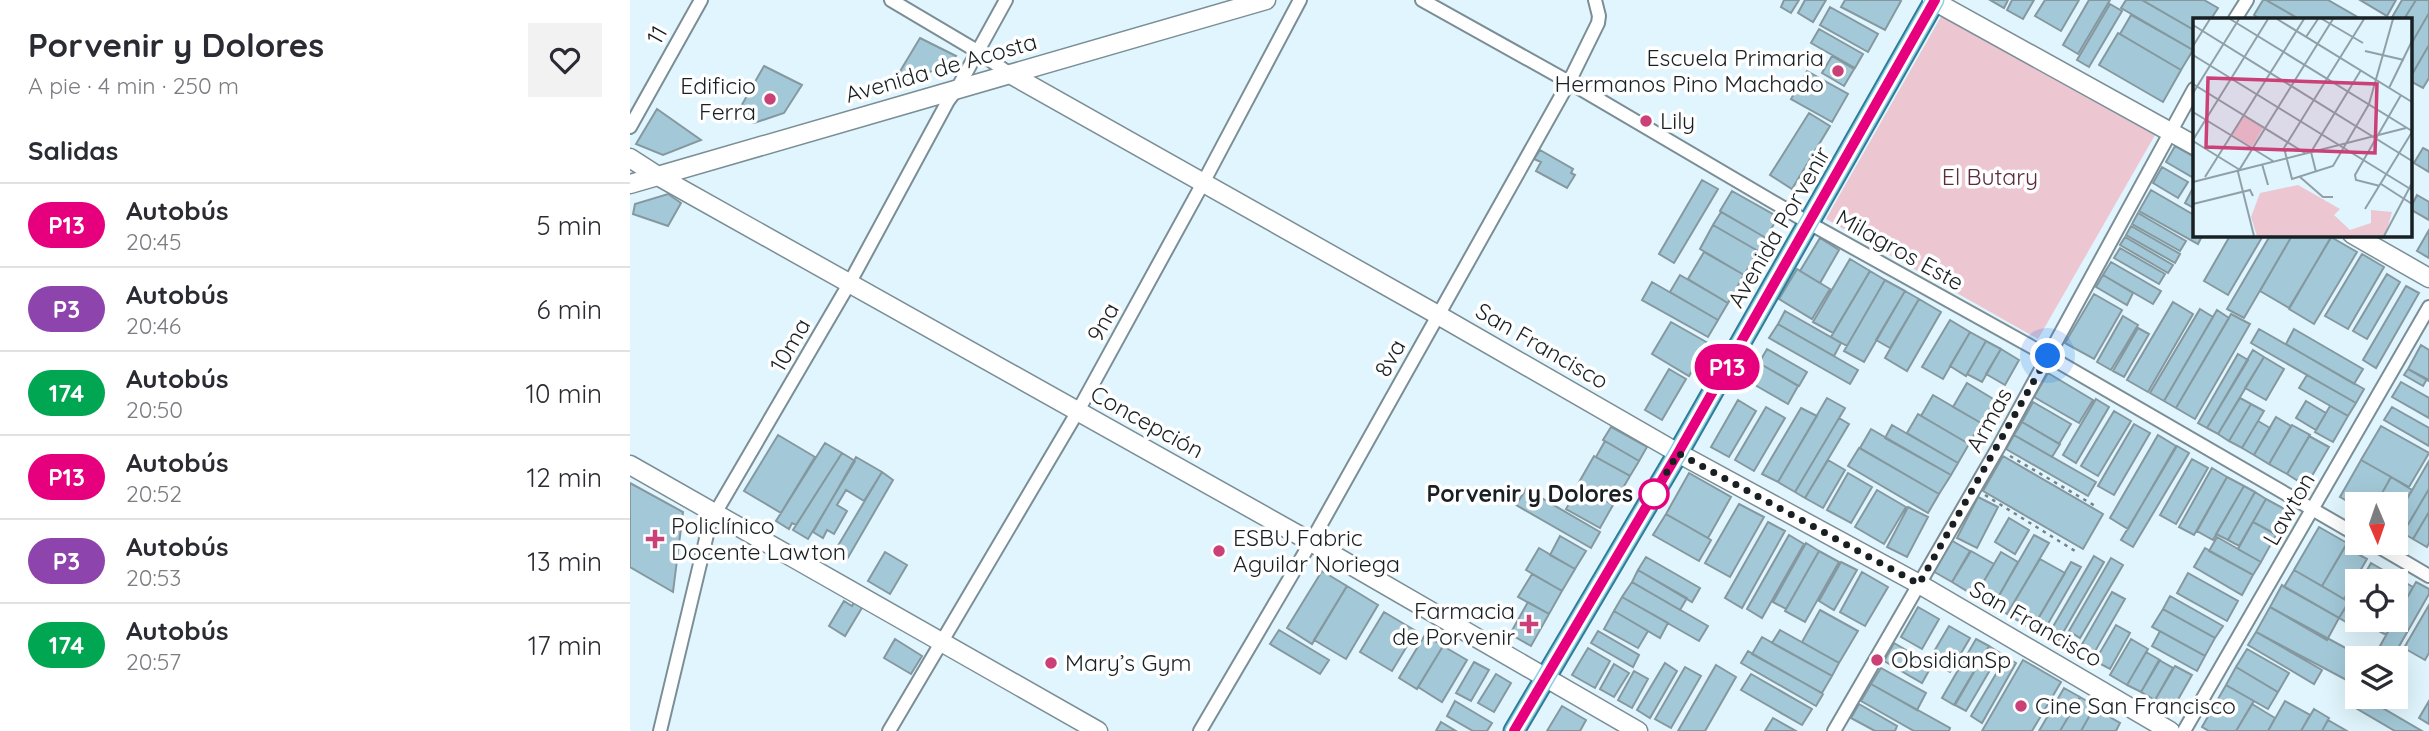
<!DOCTYPE html>
<html lang="es">
<head>
<meta charset="utf-8">
<style>
	:root { --surface:#fff; --page:#f2f2f3; --text:#2b2b33; --muted:#7c7c81; --line:#e1e1e2 }
	body { margin:0; font-family:Quicksand,sans-serif; background:var(--page); color:var(--text); height:100vh; display:flex; flex-direction:column; font-size:26px; white-space:nowrap }
	* { box-sizing:border-box; margin:0 }
	p { font-size:23px; color:var(--muted) }
	.icon { flex:none; width:38px; height:38px; fill:none; stroke:currentColor; stroke-width:2; stroke-linecap:round; stroke-linejoin:round }
	.map { position:relative; flex:1; overflow:hidden }
	.side { display:flex; flex-direction:column; background:var(--surface); width:630px }
	.side>* { flex:none }
	.badge { padding:0 14px; border-radius:23px; font-size:24px; line-height:46px }
	.needle { width:46px; rotate:178deg }
	.tools { position:absolute; left:1715px; top:492px; display:grid; gap:14px }
	.tools a { display:grid; place-items:center; width:63px; height:63px; border-radius:0px; background:var(--surface); box-shadow:0 7px 28px #0002; font-size:35px }
	.you { position:absolute; width:35px; height:35px; margin:-18px; border:5px solid #fff; border-radius:50%; background:#1a73e8; box-shadow:0 0 0 10px #1a73e833 }
	.map>.badge { position:absolute; translate:-50% -50%; box-shadow:0 0 0 4px #fff }
	h2 { padding:0 28px; font-size:26px; line-height:63px }
	.round { display:grid; place-items:center; flex:none; width:74px; height:74px; border-radius:0px; background:var(--page) }
	.head { display:flex; align-items:center; justify-content:space-between; height:119px; padding:0 28px }
	h1 { font-size:33px; font-weight:700; line-height:52px }
	ul { padding:0; list-style:none }
	li { display:flex; align-items:center; gap:21px; height:84px; padding:0 28px; border-top:2px solid var(--line) }
	li div { flex:1 }
	li b { display:block; font-size:26px }
	li em { font-style:normal }
	li .badge { min-width:77px; font-weight:700; text-align:center }
	main { display:flex; flex:1; min-height:0 }
	.map>svg:first-child { display:block }
</style>
</head>
<body>
<main>
<section class="side">
<div class="head"><div><h1>Porvenir y Dolores</h1><p>A pie · 4 min · 250 m</p></div><a class="round"><svg class="icon" aria-label="heart" viewBox="0 0 24 24"><path d="M12 20l-8-8c-3-5 5-10 8-4 3-6 11-1 8 4z"/></svg></a></div>
<h2>Salidas</h2>
<ul>
<li><span class="badge" style="background:#e6007e;color:#fff">P13</span><div><b>Autobús</b><p>20:45</p></div><em>5 min</em></li>
<li><span class="badge" style="background:#8e44ad;color:#fff">P3</span><div><b>Autobús</b><p>20:46</p></div><em>6 min</em></li>
<li><span class="badge" style="background:#00a651;color:#fff">174</span><div><b>Autobús</b><p>20:50</p></div><em>10 min</em></li>
<li><span class="badge" style="background:#e6007e;color:#fff">P13</span><div><b>Autobús</b><p>20:52</p></div><em>12 min</em></li>
<li><span class="badge" style="background:#8e44ad;color:#fff">P3</span><div><b>Autobús</b><p>20:53</p></div><em>13 min</em></li>
<li><span class="badge" style="background:#00a651;color:#fff">174</span><div><b>Autobús</b><p>20:57</p></div><em>17 min</em></li>
</ul>
</section>
<div class="map">
<svg width="1799" height="731" viewBox="0 0 1799 731">
	<rect width="100%" height="100%" fill="#e0f5fd"/>
	<path fill="#ecc6d1" d="M1312,15L1525,135L1408,339L1196,219Z"/>
	<path fill="#a3c9d8" stroke="#85989f" stroke-width="2" d="M1154,0H1169L1161,13L1151,7Z
		M1175,0H1196L1183,22L1168,13Z
		M1215,0H1269L1271,1L1255,30L1211,7Z
		M1360,0H1378L1374,8Z
		M1382,0H1404L1393,19L1377,10Z
		M1415,0H1449L1431,31L1405,16Z
		M1459,0H1480L1448,54L1433,45Z
		M1496,0H1512L1564,30L1563,50L1491,8Z
		M1512,0H1574L1588,8L1581,19H1564V30Z
		M1633,0H1636L1669,19H1630L1624,15Z
		M1636,0H1698L1731,19H1669Z
		M1730,0H1766L1757,16Z
		M1772,0H1786L1774,19H1761Z
		M1786,0H1799V13L1780,46V19H1774Z
		M1480,4L1492,11L1459,67L1447,60Z
		M1200,7L1248,34L1238,52L1190,25Z
		M1799,13V45L1781,76L1780,46Z
		M1501,15L1563,50L1551,70L1490,34Z
		M1189,29L1233,54L1225,68L1181,43Z
		M1488,33L1551,70L1533,102L1469,65Z
		M290,38L326,56L319,66L263,83Z
		M1799,45V78L1793,88L1780,81V78Z
		M1202,56L1224,69L1214,86L1192,73Z
		M134,66L172,85L154,113L124,123L106,115Z
		M1177,71L1218,94L1202,122L1161,99Z
		M27,109L71,140L33,155L6,144Z
		M1179,113L1200,126L1162,189L1140,175Z
		M1545,146L1564,157V173L1562,177L1536,162Z
		M1793,148L1799,151V172L1784,163Z
		M910,150L943,169L941,173L945,175L937,188L906,171L911,162L904,159Z
		M1532,167L1558,182L1548,198L1523,183Z
		M1072,180L1088,189L1044,263L1029,254Z
		M1564,186V208L1555,203Z
		M1521,190L1564,215V234H1573L1568,244L1509,211Z
		M1102,191L1148,217L1136,238L1090,211Z
		M38,194L51,203L38,226L3,214L5,204Z
		M1787,195L1799,202V220L1780,209Z
		M1091,212L1136,238L1128,251L1083,225Z
		M1508,213L1556,241L1550,251L1502,224Z
		M1083,225L1128,251L1114,275L1070,249Z
		M1501,226L1550,254L1545,263L1496,235Z
		M1799,230V258L1787,251Z
		M1601,234H1634L1598,295L1574,281Z
		M1641,234H1663L1614,318L1597,309Z
		M1663,234L1702,236L1659,308L1630,291Z
		M1495,237L1543,265L1538,273L1490,245Z
		M1701,237L1727,252L1684,324L1659,309Z
		M1190,238L1209,250L1190,283L1170,271Z
		M1490,248L1535,274L1529,284L1484,258Z
		M1074,252L1114,275L1098,303L1058,279Z
		M1732,254L1754,267L1718,329L1695,316Z
		M1220,259L1240,271L1203,333L1183,322Z
		M1481,262L1531,291L1523,304L1473,275Z
		M1167,269L1200,289L1182,319L1149,299Z
		M1240,271L1255,280L1217,346L1201,337Z
		M1757,274L1770,282L1737,339L1723,331Z
		M1050,275L1098,303L1088,320L1040,292Z
		M1473,275L1503,293L1497,305L1466,287Z
		M1255,280L1275,291L1234,362L1214,351Z
		M1022,282L1088,320L1078,337L1012,300Z
		M1776,286L1789,293L1746,368L1733,360Z
		M1275,291L1289,299L1260,348L1246,340Z
		M1464,294L1492,310L1464,359L1435,343Z
		M1289,299L1311,312L1277,371L1255,358Z
		M1543,302L1563,314L1518,392L1497,380Z
		M1570,309L1583,317L1534,401L1520,393Z
		M1587,310L1599,318L1546,408L1534,401Z
		M1155,311L1211,343L1204,356L1148,324Z
		M1601,314L1620,324L1565,419L1546,408Z
		M1493,316L1508,325L1481,370L1467,362Z
		M1320,320L1340,332L1313,379L1292,367Z
		M1041,322L1078,343L1059,376L1022,354Z
		M1148,324L1228,370L1220,384L1139,338Z
		M1508,328L1519,334L1494,377L1483,371Z
		M1629,329L1734,389L1726,403L1621,343Z
		M1664,329L1733,369L1724,384L1656,344Z
		M1340,332L1356,341L1336,376L1320,366Z
		M1356,341L1371,349L1352,382L1337,374Z
		M1791,345L1799,350V381L1778,369Z
		M1137,349L1177,372L1169,386L1129,363Z
		M1371,349L1389,360L1375,385L1356,374Z
		M1623,350L1634,357L1588,434L1577,428Z
		M1608,354L1618,360L1577,428L1568,423Z
		M1634,357L1654,369L1636,400L1615,388Z
		M1129,363L1168,386L1158,404L1118,381Z
		M1039,369L1056,379L1032,420L1015,410Z
		M1778,369L1797,379L1793,386L1774,375Z
		M1418,373L1463,400L1449,423L1404,397Z
		M1677,375L1726,403L1718,416L1669,388Z
		M1771,382L1799,398V418L1762,397Z
		M1337,383L1365,400L1351,423L1323,407Z
		M1303,395L1351,423L1339,444L1291,416Z
		M1197,398L1215,408L1165,492L1148,482Z
		M1610,398L1621,404L1599,441L1588,434Z
		M1466,399L1479,407L1446,463L1433,455Z
		M1108,400L1126,411L1099,457L1081,447Z
		M1676,401L1696,413L1686,430L1666,418Z
		M1403,402L1441,424L1429,444L1392,422Z
		M1621,404L1634,411L1612,448L1599,441Z
		M1700,406L1718,416L1703,442L1685,432Z
		M1136,407L1155,418L1124,471L1105,460Z
		M1762,407L1799,428V446L1754,420Z
		M1171,408L1187,416L1148,482L1132,474Z
		M1484,411L1501,421L1468,476L1451,466Z
		M1288,414L1339,444L1328,463L1277,433Z
		M1646,417L1661,426L1639,464L1624,455Z
		M1209,418L1219,424L1175,498L1165,492Z
		M1628,421L1640,428L1624,455L1612,448Z
		M1392,422L1430,444L1422,457L1384,435Z
		M1504,424L1520,433L1484,495L1468,486Z
		M1262,425L1328,463L1321,475L1255,438Z
		M1662,425L1680,435L1657,474L1639,464Z
		M1751,426L1799,453L1779,487L1731,460Z
		M981,427L1017,447L1009,461L973,440Z
		M1241,429L1321,475L1309,494L1230,448Z
		M148,435L185,457L151,513L114,491Z
		M1384,435L1466,482L1458,496L1376,449Z
		M1528,435L1546,446L1498,529L1480,518Z
		M1679,436L1699,447L1676,486L1657,474Z
		M975,441L1009,461L1000,476L966,457Z
		M195,443L212,453L166,525L162,523L159,529L146,521Z
		M1547,446L1559,453L1503,547L1491,540Z
		M1229,448L1309,494L1298,513L1218,466Z
		M212,453L225,461L178,539L163,530Z
		M964,456L1000,476L983,505L948,484Z
		M1373,456L1473,514L1453,549L1353,491Z
		M226,457L252,472L234,501L216,490L207,505L217,511L204,534L197,530L193,538L183,532Z
		M1562,459L1578,468L1546,524L1530,515Z
		M1198,460L1215,470L1193,508L1175,498Z
		M1731,460L1761,477L1746,504H1727V507L1710,497Z
		M1799,461V489L1773,533L1766,529V518Z
		M1582,468L1597,477L1564,535L1549,527Z
		M252,472L263,480L216,561L203,554Z
		M1059,473L1101,497L1078,538L1036,514Z
		M1218,473L1242,487L1221,523L1197,510Z
		M1597,477L1614,486L1583,540L1567,531Z
		M1761,477L1782,490L1766,518V504H1746Z
		M0,483L53,512L43,592L0,567Z
		M950,485L983,505L970,528L936,509Z
		M1614,486L1625,492L1598,540L1586,534Z
		M896,489L970,532L961,548L886,505Z
		M1799,489V512L1783,539L1773,533Z
		M1247,490L1276,507L1254,544L1225,527Z
		M1625,492L1636,499L1609,546L1598,540Z
		M1348,497L1368,507L1347,548L1327,538Z
		M1636,499L1660,512L1647,535L1623,522Z
		M1109,504L1134,517L1100,577L1075,563Z
		M1278,507L1298,517L1277,557L1257,547Z
		M1799,512V543L1797,547L1783,539Z
		M1036,514L1081,540L1069,561L1023,535Z
		M1379,518L1399,530L1385,554L1365,542Z
		M1138,522L1155,531L1112,608L1095,598Z
		M1623,522L1646,535L1631,562L1608,549Z
		M1689,527L1717,543L1692,586L1664,570Z
		M1159,535L1174,544L1132,618L1117,609Z
		M1404,535L1419,543L1377,614L1363,606Z
		M930,536L956,551L945,569L920,555Z
		M1587,537L1631,562L1623,575L1579,551Z
		M1319,539L1340,551L1322,582L1301,570Z
		M1176,543L1189,551L1156,609L1143,602Z
		M1715,547L1737,559L1714,599L1692,586Z
		M909,548L945,569L932,591L896,570Z
		M1575,548L1623,575L1612,595L1564,567Z
		M1189,551L1209,562L1175,622L1155,611Z
		M1341,551L1364,564L1345,596L1322,582Z
		M255,552L277,565L260,594L238,581Z
		M1371,552L1388,562L1363,606L1345,596Z
		M1464,556L1474,562L1427,643L1417,637Z
		M1016,557L1070,588L1062,602L1008,570Z
		M1481,558L1493,565L1450,638L1439,631Z
		M1410,559L1435,573L1402,629L1377,614Z
		M1211,562L1227,570L1204,610L1189,601Z
		M1441,562L1451,567L1412,634L1402,629Z
		M1741,563L1760,574L1756,581H1731Z
		M1008,570L1057,598L1050,610L1002,582Z
		M1664,570L1719,602L1709,618L1654,587Z
		M692,571L717,586L682,644L657,628Z
		M1232,572L1258,587L1235,626L1210,612Z
		M1558,573L1608,601L1597,621L1547,593Z
		M902,574L932,591L919,614L888,597Z
		M1771,580L1783,587L1766,618V589Z
		M1002,582L1078,626L1069,641L992,597Z
		M1786,582L1799,589V594L1764,655L1750,646Z
		M1652,585L1709,618L1697,640L1640,607Z
		M717,586L748,605L716,659L684,640Z
		M1727,588V620H1734L1728,629L1709,618Z
		M1482,592L1495,599L1464,653L1451,646Z
		M1540,596L1593,626L1585,638L1533,609Z
		M992,597L1038,623L1030,638L984,611Z
		M214,601L222,606L225,601L233,606L215,636L199,626Z
		M898,602L919,614L901,646L880,634Z
		M1799,605V653L1795,660L1774,648Z
		M1288,607L1309,619L1292,649L1271,637Z
		M1640,607L1734,658H1727L1726,685L1626,632Z
		M1533,609L1585,638L1575,656L1522,627Z
		M1190,610L1228,631L1209,663L1172,642Z
		M984,611L1018,631L1008,648L974,629Z
		M754,612L786,631L762,671L730,652Z
		M1734,620H1748L1743,628L1732,622Z
		M1748,620H1765L1756,635L1743,628Z
		M1486,625L1500,633L1480,669L1465,661Z
		M1319,626L1340,638L1320,672L1299,660Z
		M649,630L699,660L690,674L640,644Z
		M1150,630L1209,663L1202,676L1142,643Z
		M968,631L1009,655L1003,667L961,643Z
		M1530,631L1575,656L1567,671L1522,646Z
		M1626,632L1692,670L1684,684L1618,645Z
		M795,635L813,646L787,689L769,678Z
		M1132,637L1202,676L1192,693L1122,654Z
		M265,639L292,656L281,674L254,658Z
		M1346,639L1359,646L1324,705L1312,698Z
		M1501,639L1518,649L1497,685L1480,675Z
		M1264,643L1302,665L1292,683L1254,661Z
		M813,646L837,660L812,702L788,687Z
		M1359,646L1370,653L1336,711L1325,705Z
		M958,648L980,661L965,688L942,675Z
		M1617,649L1659,673L1648,692L1606,667Z
		M1118,651L1193,694L1186,706L1111,663Z
		M1516,652L1530,660L1511,692L1497,685Z
		M1376,657L1386,663L1352,723L1341,716Z
		M1393,660L1431,682L1402,731H1352Z
		M1529,660L1543,668L1525,700L1511,692Z
		M844,662L859,670L841,701L826,693Z
		M1035,663L1047,671L1020,718L1007,710Z
		M984,664L999,673L984,697L970,689Z
		M1086,665L1106,677L1075,731H1048Z
		M1545,666L1562,675L1542,710L1525,700Z
		M1055,667L1071,676L1041,728L1025,719Z
		M1606,667L1648,692L1638,709L1596,685Z
		M1251,668L1296,693L1287,710L1241,684Z
		M1004,671L1018,679L1002,708L988,700Z
		M866,674L881,683L864,712L848,703Z
		M1121,674L1182,709L1172,725L1111,690Z
		M1241,684L1320,728L1319,731H1284L1231,701Z
		M1596,685L1624,701L1606,731H1579L1572,727Z
		M1434,688L1450,697L1430,731H1409Z
		M1725,692L1727,696H1732L1792,731H1765L1719,704Z
		M1450,697L1465,706L1451,731H1430Z
		M825,701L862,723L857,731H843L817,716Z
		M1655,701L1680,715L1671,731H1638Z
		M1799,701V724L1789,718Z
		M1229,704L1267,726L1265,731H1245L1221,718Z
		M1622,704L1645,718L1638,731H1606Z
		M932,706L956,720L950,731H917Z
		M1464,708L1490,723L1486,731H1451Z
		M1684,709L1699,718L1692,731H1671Z
		M1143,718L1166,731H1135Z
		M1698,720L1717,731H1692Z
		M811,722L826,731H806Z"/>
	<g fill="none" stroke-linecap="round" stroke-linejoin="round">
		<g stroke="#7b8e95" stroke-width="16">
			<path id="street" d="M261,0L347,51L380,74
				M792,0L939,82L1179,223L1418,356L1727,535
				M1605,19L1617,0
				M0,127L71,0
				M1741,542L1799,576
				M30,731L80,522L219,284L318,101L327,89L376,0
				M259,731L448,411L573,183L670,0
				M570,731L681,542L939,82L968,23L969,16L965,0
				M1204,731L1368,448L1564,89
				M1554,731L1799,307"/>
		</g>
		<g stroke="#7b8e95" stroke-width="21">
			<path id="secondary" d="M1302,0L1564,145
				M380,74L808,315L1048,453L1289,584L1540,731
				M0,158L28,176L681,542L1008,731
				M0,184L636,0
				M1722,234L1799,278
				M0,465L468,731"/>
		</g>
		<g stroke="#307c94" stroke-width="23">
			<path id="primary" d="M884,731L1048,453L1305,0"/>
		</g>
		<path stroke="#758388" stroke-width="2.5" stroke-dasharray="3.5 5" stroke-linecap="butt" d="M1380,456L1467,507
			M1355,495L1445,551"/>
		<use href="#street" stroke="#fff" stroke-width="12"/>
		<use href="#secondary" stroke="#fff" stroke-width="18"/>
		<use href="#primary" stroke="#8bcee3" stroke-width="19"/>
	</g>
	<g fill="none" stroke-linecap="round" stroke-linejoin="round">
		<g stroke="#fff" stroke-width="16">
			<path id="line" d="M884,731L1048,453L1305,0"/>
		</g>
		<use href="#line" stroke="#e6007e" stroke-width="10"/>
		<path stroke="#192023" stroke-width="7" stroke-dasharray="0 12.6" d="M1024,494L1048,453L1289,584L1418,356"/>
	</g>
	<g fill="#ca4077" stroke="#fff" stroke-width="2.5">
		<circle cx="1208" cy="71" r="7"/>
		<circle cx="140" cy="99" r="7"/>
		<circle cx="1016" cy="121" r="7"/>
		<path d="M21.5 528.5h7v7h7v7h-7v7h-7v-7h-7v-7h7z"/>
		<circle cx="589" cy="551" r="7"/>
		<path d="M895.5 613.5h7v7h7v7h-7v7h-7v-7h-7v-7h7z"/>
		<circle cx="1247" cy="660" r="7"/>
		<circle cx="421" cy="663" r="7"/>
		<circle cx="1391" cy="706" r="7"/>
	</g>
	<circle fill="#fff" stroke="#e6007e" stroke-width="3.5" cx="1024" cy="494" r="14"/>
	<g text-anchor="middle" stroke-width="7" stroke-linejoin="round" paint-order="stroke">
		<g font-size="23" fill="#192023" stroke="#fff">
			<text transform="translate(27 35) rotate(-61)" y="8">11</text>
			<text transform="translate(311 68) rotate(-16)" y="8">Avenida de Acosta</text>
			<text transform="translate(1149 227) rotate(-60)" y="8">Avenida Porvenir</text>
			<text transform="translate(1270 250) rotate(29)" y="8">Milagros Este</text>
			<text transform="translate(473 322) rotate(-61)" y="8">9na</text>
			<text transform="translate(160 345) rotate(-60)" y="8">10ma</text>
			<text transform="translate(912 346) rotate(30)" y="8">San Francisco</text>
			<text transform="translate(760 358) rotate(-61)" y="8">8va</text>
			<text transform="translate(1359 420) rotate(-61)" y="8">Armas</text>
			<text transform="translate(517 422) rotate(29)" y="8">Concepción</text>
			<text transform="translate(1659 509) rotate(-60)" y="8">Lawton</text>
			<text transform="translate(1406 624) rotate(30)" y="8">San Francisco</text>
		</g>
		<g font-size="23" fill="#192023" stroke="#fff" text-anchor="start">
			<text x="1194" y="66" text-anchor="end">Escuela Primaria<tspan x="1194" dy="26">Hermanos Pino Machado</tspan></text>
			<text x="126" y="94" text-anchor="end">Edificio<tspan x="126" dy="26">Ferra</tspan></text>
			<text x="1030" y="129">Lily</text>
			<text x="41" y="534">Policlínico<tspan x="41" dy="26">Docente Lawton</tspan></text>
			<text x="603" y="546">ESBU Fabric<tspan x="603" dy="26">Aguilar Noriega</tspan></text>
			<text x="885" y="619" text-anchor="end">Farmacia<tspan x="885" dy="26">de Porvenir</tspan></text>
			<text x="1261" y="668">ObsidianSp</text>
			<text x="435" y="671">Mary’s Gym</text>
			<text x="1405" y="714">Cine San Francisco</text>
		</g>
		<g font-size="23" fill="#5c2b3c" stroke="#fff">
			<text x="1360" y="185">El Butary</text>
		</g>
		<g font-size="23" font-weight="bold" fill="#192023" stroke="#fff" text-anchor="end">
			<text x="1003" y="502">Porvenir y Dolores</text>
		</g>
	</g>
	<g transform="translate(1563 18)">
		<rect width="219" height="219" fill="#e0f5fd"/>
		<path d="M51,98L70,110L59,129L39,117ZM105,167L147,191L141,197L157,212L178,205V192L199,194L192,218H64L58,199L67,175Z" fill="#ecc6d1"/>
		<path fill="none" stroke="#90a0a6" stroke-width="2" d="M37,1L219,113M84,1L219,84M129,1L170,25M171,1L91,130L99,161L140,148L176,86L200,1M0,7L219,143M113,19L125,1M0,28L17,1M172,33L211,42M0,37L219,172M0,66L112,135M196,70L219,23M0,75L46,1M0,94L80,143M0,122L75,1M0,123L47,152M69,146L75,167M123,154L118,134L168,52M12,159L111,1M107,159L130,179H140M0,164L213,110M188,166L219,186M187,168L163,162L162,157L208,77M0,186L57,172L60,178M172,191L219,114M61,218L45,154L140,1M191,218L219,165"/>
		<path fill="#ca4077" fill-opacity="0.15" stroke="#ca4077" stroke-width="3.5" d="M15,60L184,66L182,135L13,129Z"/>
		<rect width="219" height="219" fill="none" stroke="#192023" stroke-width="3.5"/>
	</g>
</svg>
<div class="tools">
<a><svg class="needle" viewBox="-14 -14 28 28"><path d="M0-13l5 13h-10z" fill="#e53935"/><path d="M0 13l5-13h-10z" fill="#7c7c81"/></svg></a>
<a><svg class="icon" aria-label="locate" viewBox="0 0 24 24"><circle cx="12" cy="12" r="6"/><path d="M12 2v4M12 18v4M2 12h4M18 12h4"/></svg></a>
<a><svg class="icon" aria-label="layers" viewBox="0 0 24 24"><path d="M12 4l9 5-9 5-9-5zM3 14l9 5 9-5"/></svg></a>
</div>
<div class="you" style="left:1418px;top:356px"></div>
<b class="badge" style="left:1097px;top:367px;background:#e6007e;color:#fff">P13</b>
</div>
</main>
</body>
</html>
